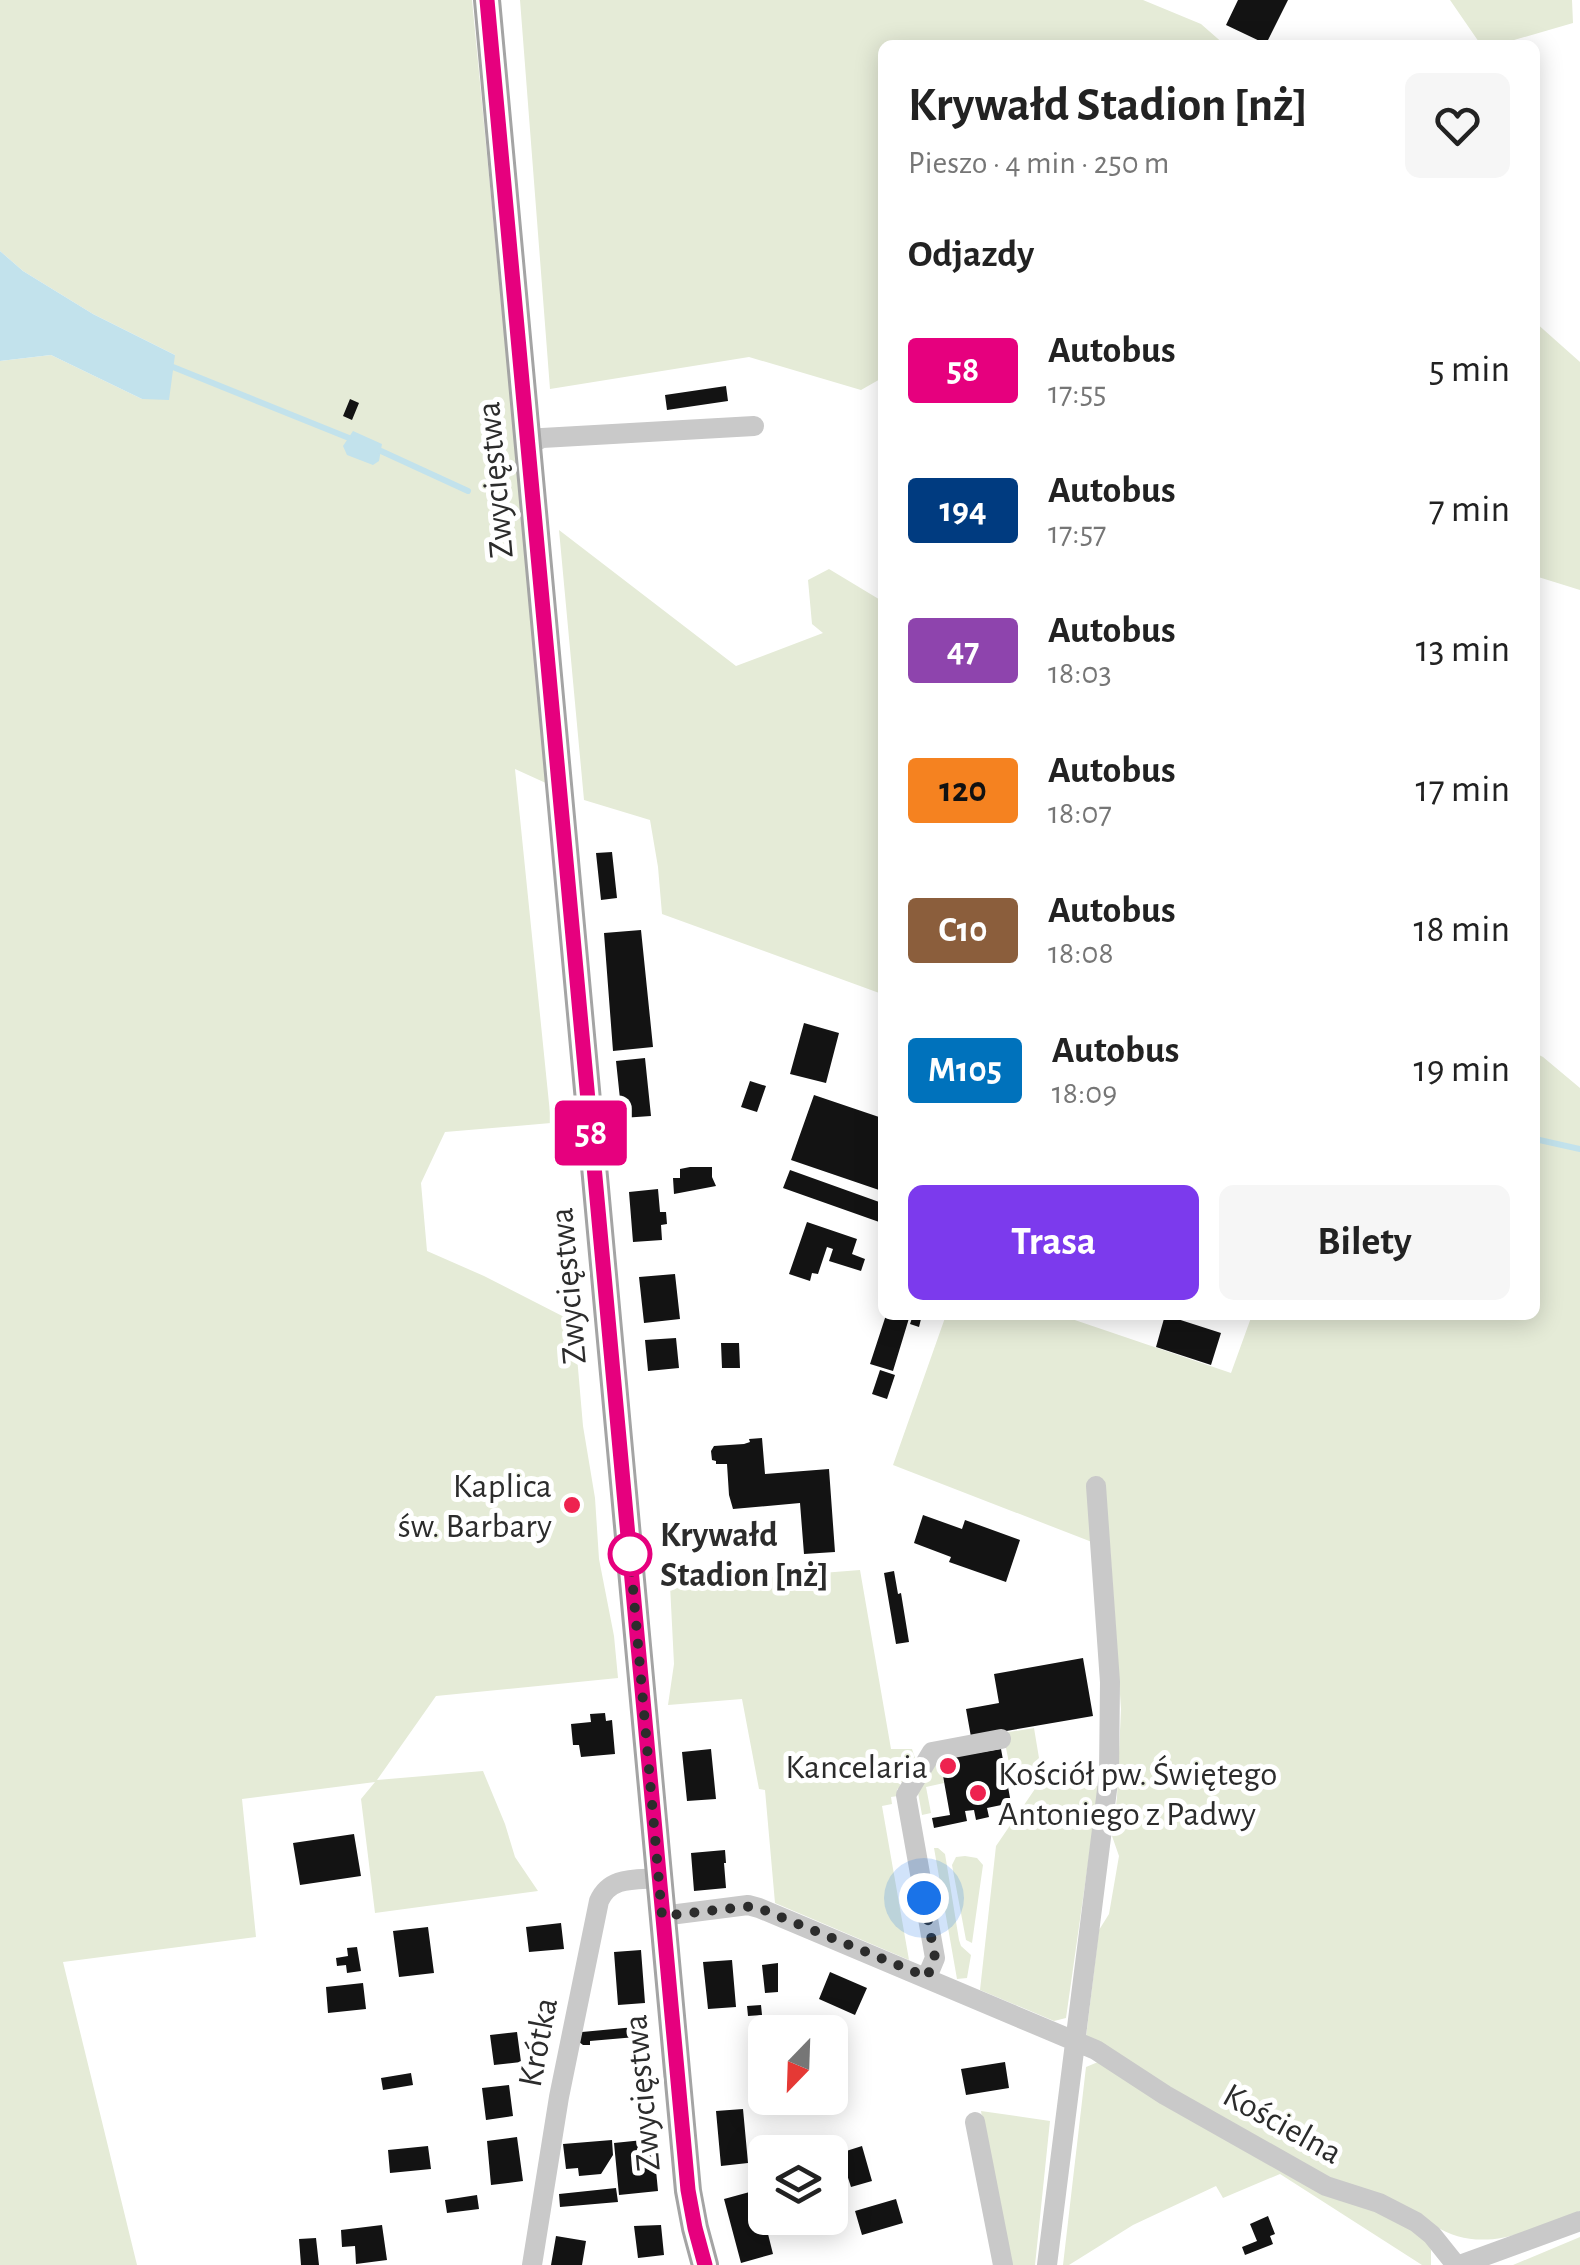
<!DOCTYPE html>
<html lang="pl">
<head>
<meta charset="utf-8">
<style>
	:root { --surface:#fff; --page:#f6f6f6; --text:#222; --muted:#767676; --accent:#7c3aed }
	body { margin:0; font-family:"Alegreya Sans",sans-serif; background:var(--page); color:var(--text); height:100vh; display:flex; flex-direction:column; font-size:38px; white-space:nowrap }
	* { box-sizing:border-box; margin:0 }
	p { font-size:32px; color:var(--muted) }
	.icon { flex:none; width:55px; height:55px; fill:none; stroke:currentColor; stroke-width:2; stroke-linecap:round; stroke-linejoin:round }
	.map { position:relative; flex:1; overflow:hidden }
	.side { position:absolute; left:878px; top:40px; width:662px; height:1280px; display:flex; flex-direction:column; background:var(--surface); border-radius:15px; box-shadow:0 5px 25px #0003 }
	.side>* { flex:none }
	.badge { padding:0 20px; border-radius:8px; font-size:35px; line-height:65px }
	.needle { width:65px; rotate:203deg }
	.buttons { position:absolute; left:748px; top:2015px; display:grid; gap:20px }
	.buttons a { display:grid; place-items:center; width:100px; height:100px; border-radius:15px; background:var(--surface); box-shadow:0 5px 25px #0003; font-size:50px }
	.you { position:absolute; width:50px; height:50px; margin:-25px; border:8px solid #fff; border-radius:50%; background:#1a73e8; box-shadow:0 0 0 15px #1a73e833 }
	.map>.badge { position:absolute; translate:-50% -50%; box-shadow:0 0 0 5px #fff }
	h2 { padding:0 30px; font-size:38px; line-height:90px }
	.round { display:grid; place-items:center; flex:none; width:105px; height:105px; border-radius:15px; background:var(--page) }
	.head { display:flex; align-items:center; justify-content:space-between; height:170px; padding:0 30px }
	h1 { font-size:48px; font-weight:700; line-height:75px }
	.primary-button { display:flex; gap:20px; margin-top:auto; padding:20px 30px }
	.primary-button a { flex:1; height:115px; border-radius:15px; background:var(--accent); color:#fff; font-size:40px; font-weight:700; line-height:115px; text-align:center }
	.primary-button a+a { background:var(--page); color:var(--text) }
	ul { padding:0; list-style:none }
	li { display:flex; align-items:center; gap:30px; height:140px; padding:0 30px }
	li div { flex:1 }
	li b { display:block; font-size:38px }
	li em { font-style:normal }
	li .badge { min-width:110px; font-weight:700; text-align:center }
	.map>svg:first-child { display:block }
</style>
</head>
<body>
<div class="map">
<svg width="1580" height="2265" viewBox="0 0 1580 2265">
	<rect width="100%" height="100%" fill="#fff"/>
	<path fill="#e5ebd7" d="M0,0H472L548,784L515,769L551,1123L445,1132L421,1183L427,1251L484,1276L574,1322L583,1426L595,1498L599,1559L614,1636L618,1678L436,1696L377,1780L483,1771L505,1824L515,1857L538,1891L375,1913L361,1799L375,1782L242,1799L256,1937L63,1962L137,2265H0V361L51,355L142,399L175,355L93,314L23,271L0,251Z
		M520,0H1143L1201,24L1225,45H882V378L861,390L749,357L550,389Z
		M1450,0H1572L1573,23L1497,45H1481Z
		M1535,322L1580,362V590L1535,576Z
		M559,530L736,666L823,633L812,624L808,580L829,569L882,601V994L662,914L658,867L650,820L584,800Z
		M1535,1053L1543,1057L1580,1088V2211C1533,2229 1481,2257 1434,2225L1313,2172L1086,2037L1099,1930L1109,1914L1119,1856L1112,1836L1117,1797L1121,1709L1110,1549L893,1465L946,1315H1060L1231,1373L1252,1315H1535Z
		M860,1570L891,1749H912L917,1764L904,1784L890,1775L889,1777L904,1787L897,1789L898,1796L891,1797L892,1804L882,1806L909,1960L775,1903L765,1790L759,1789L742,1699L668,1705L674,1664L670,1585Z
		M1034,1728L1043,1782L1099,1786L1066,2018L1054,2021L980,1990L996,1846L1039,1783L1026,1771L1011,1773L1003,1733Z
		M939,1756L944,1783L926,1787L931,1813L922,1815L917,1787Z
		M934,1848H938L945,1854L959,1940L961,1946L971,1955L967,1978L957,1979Z
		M965,1856L977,1858L983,1865L972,1943L966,1940L952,1865L956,1857Z
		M1098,2062L1360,2204L1414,2230L1427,2241L1431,2250V2265H1422L1280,2174L1223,2198L1216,2186L1133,2225L1069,2265H1063L1086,2067Z
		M981,2111L1050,2121L1035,2265H1010L989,2163Z
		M1580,2237V2265H1513Z"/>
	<path fill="#c2e2ec" d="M0,251L23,271L93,314L175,355L169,400L142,399L51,355L0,361Z
		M353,431L382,444L379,461L373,465L347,455L343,446Z"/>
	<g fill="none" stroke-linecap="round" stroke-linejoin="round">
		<path stroke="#c2e2ec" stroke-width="6" d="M173,367L349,438
			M381,451L468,491
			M1535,1139L1580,1149"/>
	</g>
	<path fill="#131313" d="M1238,0H1288L1266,44L1226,25Z
		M726,386L728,401L667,410L665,395Z
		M350,399L359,403L352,420L343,416Z
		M612,852L617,898L601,900L596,853Z
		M641,930L653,1047L613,1051L604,933Z
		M804,1023L839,1033L826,1083L790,1074Z
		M645,1058L651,1116L622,1118L616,1061Z
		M750,1081L766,1086L757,1112L741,1107Z
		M814,1095L882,1118V1191L791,1160Z
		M690,1167H712V1177L716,1186L674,1194L673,1178H680V1169Z
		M790,1170L882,1203V1223L783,1188Z
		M658,1189L660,1212H666L667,1224L661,1225L662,1240L633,1242L629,1192Z
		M807,1222L857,1239L852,1254L865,1259L861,1271L829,1261L833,1249L827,1247L818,1274L812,1273L810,1281L789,1274Z
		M675,1274L680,1319L644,1323L639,1277Z
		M886,1315H910L893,1371L870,1364Z
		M913,1315H922L919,1327L910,1324Z
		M1165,1315L1221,1333L1211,1365L1156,1347Z
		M676,1338L679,1368L648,1371L645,1340Z
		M721,1343H739L740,1368H722Z
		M880,1370L895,1375L887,1399L872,1394Z
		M762,1438L765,1474L829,1469L835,1552L804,1554L800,1503L733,1509L729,1495L727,1464H716V1461L712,1460L711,1451L714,1446L744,1444L750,1442L749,1439Z
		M581,1499V1512H569L564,1510L565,1501Z
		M923,1515L962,1529L965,1520L1020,1540L1006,1582L949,1562L951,1557L914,1543Z
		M894,1571L898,1594L901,1593L909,1642L896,1644L884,1573Z
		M1083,1658L1093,1716L971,1737L966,1709L999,1703L994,1674Z
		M605,1713L606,1721L612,1720L615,1754L581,1757L579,1745H573L571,1724L591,1722L590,1714Z
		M711,1749L716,1799L687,1801L682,1752Z
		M1001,1749L1011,1803L987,1808L989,1817L976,1820L974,1810L965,1811L967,1821L934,1828L932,1818L950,1815L940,1759Z
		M354,1834L361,1876L300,1885L293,1843Z
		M725,1850L726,1863H724L726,1888L694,1891L691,1853Z
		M561,1923L564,1949L529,1952L526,1927Z
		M428,1927L434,1973L399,1977L393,1931Z
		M357,1947L361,1971L347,1973L346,1965L337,1966L336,1958L348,1956L347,1948Z
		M641,1950L645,2003L618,2005L614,1952Z
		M732,1960L736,2007L708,2009L703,1962Z
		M778,1963V1992L765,1993L762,1965Z
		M830,1972L867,1988L855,2015L819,1999Z
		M363,1983L366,2009L328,2013L326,1987Z
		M761,2005L762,2015L748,2016L747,2006Z
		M635,2027L636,2037L590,2041V2045H583L579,2042L582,2032Z
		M517,2032L521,2062L494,2065L490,2035Z
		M1005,2062L1009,2088L966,2095L961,2069Z
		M411,2073L413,2085L383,2090L381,2078Z
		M509,2085L513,2116L486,2120L482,2088Z
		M743,2109L748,2163L721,2166L716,2111Z
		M517,2137L523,2181L491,2185L487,2141Z
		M653,2139L658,2191L619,2195L614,2143Z
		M612,2140L613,2155L601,2174L579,2176L578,2168L566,2169L563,2144Z
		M428,2146L431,2169L390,2173L388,2150Z
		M862,2146L872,2181L851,2187L840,2153Z
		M616,2188L618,2202L560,2207L559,2194Z
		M757,2190L773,2254L741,2263L724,2199Z
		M477,2195L479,2209L447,2213L445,2200Z
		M896,2199L903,2223L862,2235L855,2211Z
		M1268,2216L1275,2234L1270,2236L1273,2244L1245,2255L1242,2247L1257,2241L1250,2224Z
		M803,2218H819L821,2225L816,2227L815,2222L805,2225Z
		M382,2225L387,2260L356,2264L355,2246L342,2247L341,2230Z
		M661,2225L664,2255L638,2258L634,2226Z
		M556,2236L586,2241L582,2265H551Z
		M316,2238L319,2265H301L299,2239Z"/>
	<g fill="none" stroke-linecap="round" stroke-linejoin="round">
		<path stroke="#c9c9c9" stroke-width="20" d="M528,445L542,438L754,426
			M662,1916L748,1905L759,1908L1096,2050L1165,2095L1326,2186L1379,2203L1416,2222L1432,2235L1456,2265
			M927,1977L935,1958L906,1795L932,1752L1001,1739
			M975,2122L1003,2265
			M532,2265L559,2097L599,1901C610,1876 635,1880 659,1878
			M1047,2265L1109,1774L1110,1682L1096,1486
			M1460,2265L1580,2221"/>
		<path stroke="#a4a4a4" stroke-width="28" d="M487,0L688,2191L695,2228L705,2265"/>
	</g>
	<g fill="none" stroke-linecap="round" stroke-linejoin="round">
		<g stroke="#fff" stroke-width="22">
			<path id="line" d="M487,0L688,2190L695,2228L705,2265"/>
		</g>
		<use href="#line" stroke="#e6007e" stroke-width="15"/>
		<path stroke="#2c2c2c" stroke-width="10" stroke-dasharray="0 18" d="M630,1554L662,1916L754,1906L927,1977L935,1958L924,1898"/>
	</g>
	<g fill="#ee224f" stroke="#fff" stroke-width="4">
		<circle cx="572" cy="1505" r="10"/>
		<circle cx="948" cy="1766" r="10"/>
		<circle cx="978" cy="1793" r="10"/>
	</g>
	<circle fill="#fff" stroke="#e6007e" stroke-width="5" cx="630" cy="1554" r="20"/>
	<g text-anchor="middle" stroke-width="10" stroke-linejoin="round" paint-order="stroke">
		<g font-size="35" fill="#2c2c2c" stroke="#fff">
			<text transform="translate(494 480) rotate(-95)" y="12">Zwycięstwa</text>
			<text transform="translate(567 1286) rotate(-95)" y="12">Zwycięstwa</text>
			<text transform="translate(537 2042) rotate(-79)" y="12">Krótka</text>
			<text transform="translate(641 2093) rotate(-95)" y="12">Zwycięstwa</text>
			<text transform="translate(1283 2123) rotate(29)" y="12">Kościelna</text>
		</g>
		<g font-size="35" fill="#2c2c2c" stroke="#fff" text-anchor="end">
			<text x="552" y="1497">Kaplica<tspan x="552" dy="40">św. Barbary</tspan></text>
			<text x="928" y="1778">Kancelaria</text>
			<text x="998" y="1785" text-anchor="start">Kościół pw. Świętego<tspan x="998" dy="40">Antoniego z Padwy</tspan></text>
		</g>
		<g font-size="35" font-weight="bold" fill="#2c2c2c" stroke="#fff" text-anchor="start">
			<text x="660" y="1546">Krywałd<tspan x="660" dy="40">Stadion [nż]</tspan></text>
		</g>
	</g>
</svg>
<div class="buttons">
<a><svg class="needle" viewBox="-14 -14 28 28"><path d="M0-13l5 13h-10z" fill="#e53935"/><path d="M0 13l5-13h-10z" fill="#767676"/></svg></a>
<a><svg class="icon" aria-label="layers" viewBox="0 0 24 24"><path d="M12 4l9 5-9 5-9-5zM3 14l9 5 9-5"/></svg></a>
</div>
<div class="you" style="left:924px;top:1898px"></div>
<b class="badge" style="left:591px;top:1133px;background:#e6007e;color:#fff">58</b>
<section class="side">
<div class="head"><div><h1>Krywałd Stadion [nż]</h1><p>Pieszo · 4 min · 250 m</p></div><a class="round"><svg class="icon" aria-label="heart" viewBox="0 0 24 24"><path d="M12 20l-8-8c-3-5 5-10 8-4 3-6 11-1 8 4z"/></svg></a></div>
<h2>Odjazdy</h2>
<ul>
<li><span class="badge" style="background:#e6007e;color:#fff">58</span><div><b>Autobus</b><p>17:55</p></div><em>5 min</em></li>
<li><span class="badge" style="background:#003b80;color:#fff">194</span><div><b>Autobus</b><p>17:57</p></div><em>7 min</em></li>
<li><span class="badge" style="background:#8e44ad;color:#fff">47</span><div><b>Autobus</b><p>18:03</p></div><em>13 min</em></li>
<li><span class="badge" style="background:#f58220;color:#111">120</span><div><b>Autobus</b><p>18:07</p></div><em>17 min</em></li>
<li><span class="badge" style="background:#8b5e3c;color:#fff">C10</span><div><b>Autobus</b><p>18:08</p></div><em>18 min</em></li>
<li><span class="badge" style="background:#0072bc;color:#fff">M105</span><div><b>Autobus</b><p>18:09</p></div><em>19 min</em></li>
</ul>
<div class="primary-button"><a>Trasa</a><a>Bilety</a></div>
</section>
</div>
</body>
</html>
